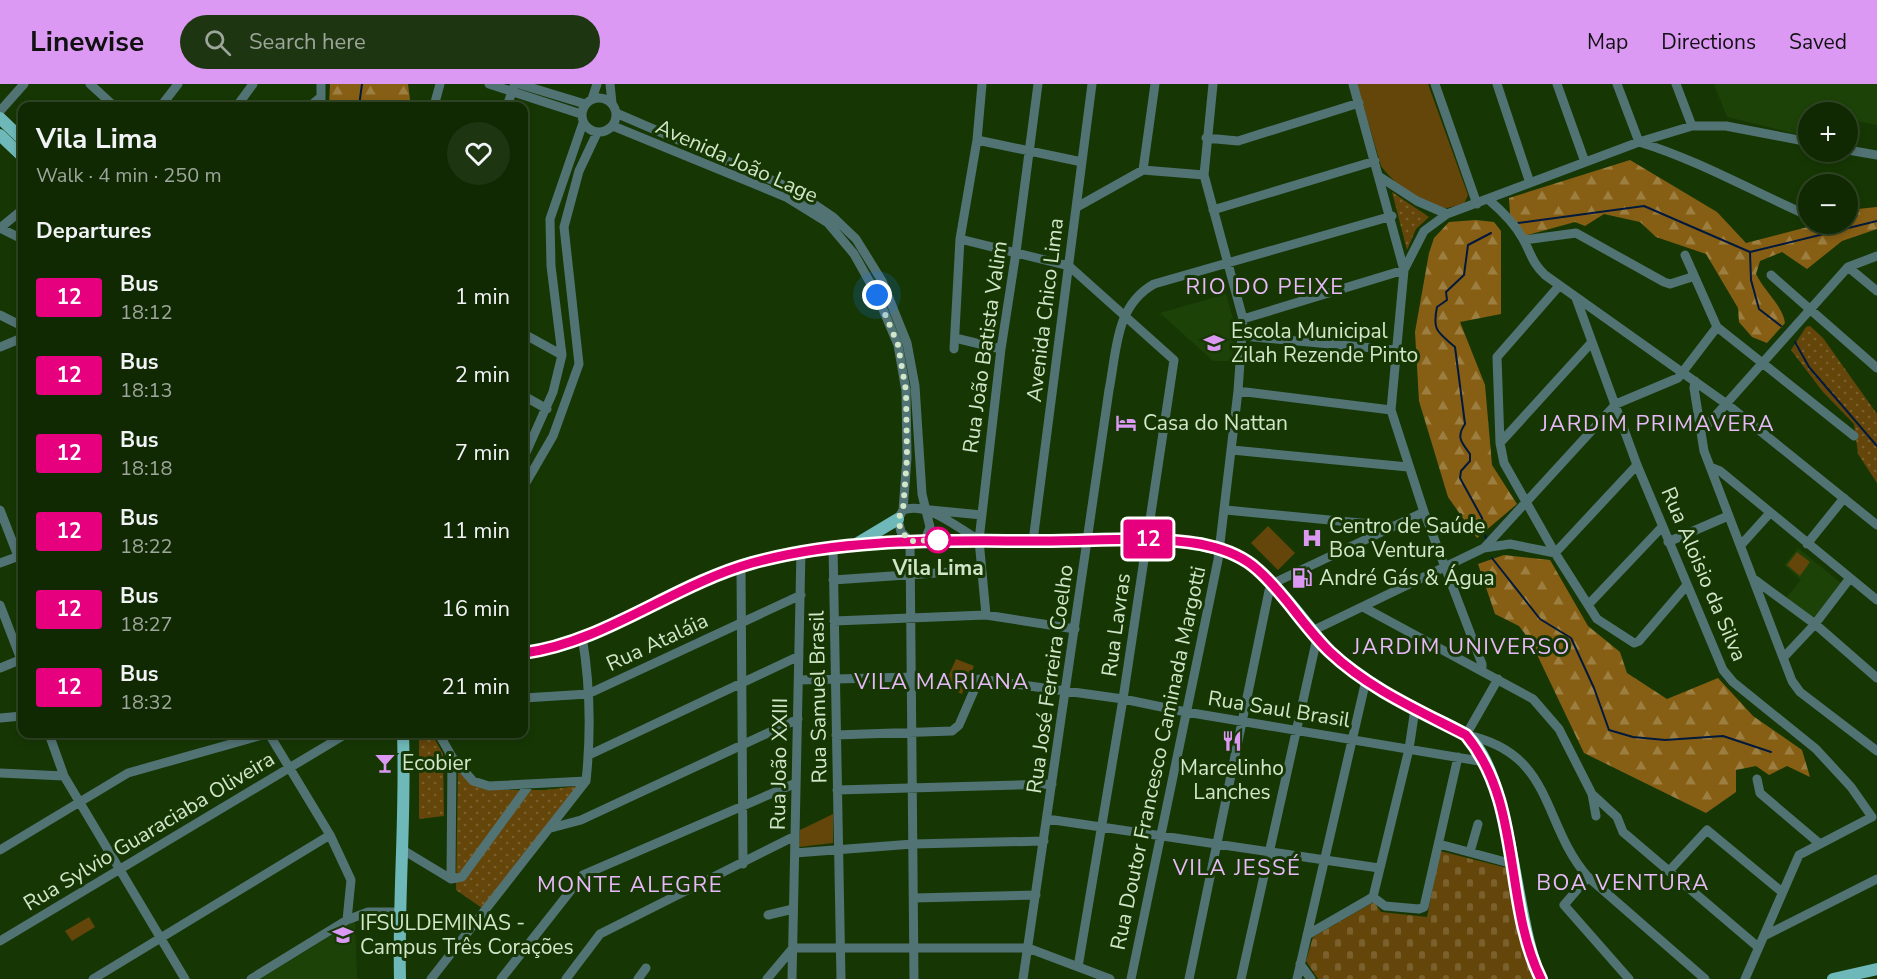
<!DOCTYPE html>
<html lang="en">
<head>
<meta charset="utf-8">
<style>
	:root { --surface:#102903; --page:#1e3512; --text:#f1f3f6; --muted:#9ca69a; --line:#304525; --accent:#dc99f4 }
	body { margin:0; font-family:"Nunito Sans",sans-serif; background:var(--page); color:var(--text); height:100vh; display:flex; flex-direction:column; font-size:22px; white-space:nowrap }
	* { box-sizing:border-box; margin:0 }
	p { font-size:20px; color:var(--muted) }
	.icon { flex:none; width:33px; height:33px; fill:none; stroke:currentColor; stroke-width:2; stroke-linecap:round; stroke-linejoin:round }
	.map { position:relative; flex:1; overflow:hidden }
	.side { position:absolute; left:18px; top:18px; width:510px; height:636px; display:flex; flex-direction:column; background:var(--surface); border-radius:12px; box-shadow:0 3px 9px #0003,0 0 0 2px var(--line) }
	.side>* { flex:none }
	.badge { padding:0 12px; border-radius:4px; font-size:21px; line-height:39px }
	.fabs { position:absolute; left:1798px; top:18px; display:grid; gap:12px }
	.fabs a { display:grid; place-items:center; width:60px; height:60px; border-radius:50%; background:var(--surface); box-shadow:0 3px 9px #0003,0 0 0 2px var(--line); font-size:30px }
	.you { position:absolute; width:30px; height:30px; margin:-15px; border:4px solid #fff; border-radius:50%; background:#1a73e8; box-shadow:0 0 0 9px #1a73e833 }
	.map>.badge { position:absolute; translate:-50% -50%; box-shadow:0 0 0 3px #fff }
	h2 { padding:0 18px; font-size:22px; line-height:54px }
	.round { display:grid; place-items:center; flex:none; width:63px; height:63px; border-radius:32px; background:var(--page) }
	.summary { display:flex; align-items:center; justify-content:space-between; height:102px; padding:0 18px }
	h1 { font-size:28px; font-weight:700; line-height:45px }
	ul { padding:0; list-style:none }
	li { display:flex; align-items:center; gap:18px; height:78px; padding:0 18px }
	li div { flex:1 }
	li b { display:block; font-size:22px }
	li em { font-style:normal }
	li .badge { min-width:66px; font-weight:700; text-align:center }
	header { display:flex; align-items:center; gap:36px; box-sizing:border-box; height:84px; padding:0 30px; background:var(--accent); color:#111 }
	header strong { font-size:28px }
	nav { display:flex; gap:33px; margin-inline-start:auto; font-size:21px }
	.search { width:420px; height:54px; background:var(--page); display:flex; align-items:center; gap:15px; box-sizing:border-box; padding:0 21px; border-radius:33px; color:var(--muted); font-size:22px }
	.map>svg:first-child { display:block }
</style>
</head>
<body>
<header>
<strong>Linewise</strong>
<div class="search"><svg class="icon" aria-label="search" viewBox="0 0 24 24"><circle cx="10" cy="10" r="6"/><path d="M15 15l6 6"/></svg>Search here</div>
<nav><a>Map</a><a>Directions</a><a>Saved</a></nav>
</header>
<div class="map">
<svg width="1877" height="895" viewBox="0 0 1877 895">
	<defs>
		<pattern id="grass-dots" width="8" height="8" patternUnits="userSpaceOnUse" patternTransform="scale(1.5)"><rect width="8" height="8" fill="#64450a"/><path d="M2 2h.1M6 6h.1" fill="none" stroke="#79602c" stroke-width="1.8" stroke-linecap="round"/></pattern>
		<pattern id="forest-firs" width="22" height="20" patternUnits="userSpaceOnUse" patternTransform="scale(1.5)"><rect width="22" height="20" fill="#875f14"/><path d="M5 1l3.5 6h-7zM16 11l3.5 6h-7z" fill="#9c7e40"/></pattern>
		<pattern id="cemetery-stones" width="16" height="16" patternUnits="userSpaceOnUse" patternTransform="scale(1.5)"><rect width="16" height="16" fill="#64450a"/><path d="M2 7V4a2 2 0 0 1 4 0v3zM10 15v-3a2 2 0 0 1 4 0v3z" fill="#79602c"/></pattern>
	</defs>
	<rect width="100%" height="100%" fill="#163704"/>
	<path fill="#1c4207" d="M1714,0H1877V41L1855,37L1848,53V28H1809V53L1727,33Z
		M1226,210L1235,242L1232,277H1213L1160,229Z
		M1798,464L1842,500L1813,537L1786,514L1801,496L1784,481Z
		M355,836L357,895H259L308,866Z"/>
	<path fill="url(#grass-dots)" d="M1392,108L1429,133L1416,145L1407,166Z
		M1810,242L1823,254L1877,330V399L1858,370L1854,340L1823,308L1791,266L1806,243Z
		M419,650H432L443,670L444,732L419,735Z
		M458,685L489,706H545L578,702L482,824L456,806Z"/>
	<path fill="url(#forest-firs)" d="M330,0H408L410,16L422,22H329Z
		M1630,76L1717,128L1746,159L1819,140H1848V126L1877,123V145L1842,157L1807,185L1782,168L1760,177L1756,190C1764,207 1783,222 1785,239L1767,259L1752,253L1739,238L1738,224L1706,170L1656,153L1640,138L1604,130L1585,142L1575,138L1524,152L1510,130L1509,114Z
		M1476,136L1494,138L1501,147V230L1460,238L1485,301L1492,381L1517,420L1477,454L1448,413L1419,317L1415,248L1429,169L1434,154L1449,138Z
		M1504,471L1550,476L1588,542L1620,568L1627,589L1667,615L1718,594L1753,632L1802,666L1810,693L1787,682L1769,691L1756,682L1736,686V708L1706,729L1584,669L1531,558L1519,542L1495,530L1478,480Z"/>
	<path fill="url(#cemetery-stones)" d="M1440,767L1507,784L1526,872L1535,895H1318L1306,877L1313,853L1374,818L1381,828L1427,833Z"/>
	<path fill="#64450a" d="M1357,0H1428L1468,111L1464,120C1457,121 1448,125 1440,124C1419,121 1394,99 1381,82Z
		M1268,442L1295,469L1278,486L1251,459Z
		M1797,468L1810,478L1800,492L1787,481Z
		M956,575L974,582L962,610L944,602Z
		M833,730V759L799,763L800,746Z
		M89,833L95,843L72,857L65,847Z"/>
	<g fill="none" stroke-linecap="round" stroke-linejoin="round">
		<path stroke="#01193d" stroke-width="2" d="M359,22L362,0
			M1518,139L1644,122L1750,168
			M1750,168L1877,137
			M1750,168L1751,196L1759,225L1781,242
			M1795,258L1809,283L1877,362
			M1486,455L1482,434L1460,394L1461,387L1470,377V370C1461,358 1456,353 1465,340L1455,263C1438,248 1432,247 1437,223L1447,216L1446,208L1464,191L1468,161L1491,149
			M1492,474L1540,535L1571,554L1594,604L1609,646L1633,653L1665,656L1723,652L1771,668"/>
		<path stroke="#527374" stroke-width="9" d="M90,0L114,22
			M489,0L581,30
			M519,0L585,20
			M610,0L612,19
			M1353,0L1404,186L1391,326L1424,428L1482,580V587
			M1435,0L1477,120
			M1497,0L1530,99
			M1557,0L1585,78
			M1617,0L1639,58C1698,76 1752,107 1809,132
			M1676,0L1692,42
			M582 31a17 17 0 1 1 34 0a17 17 0 1 1-34 0Z
			M592,15L597,0
			M161,22L178,0
			M237,22L253,0
			M310,22L321,13
			M321,22V0
			M434,22L440,0
			M507,22L514,2
			M0,27L24,0
			M616,29L790,104L833,133L856,155L882,197L907,259L915,302L922,410L930,443L925,456
			M613,42L786,113L828,139L854,170L877,211L898,261L906,307L907,374L903,426L898,435L901,448L910,457L914,895
			M1206,54L1238,57L1359,19
			M977,56L1082,78
			M1848,66L1877,71
			M1143,86L1155,0
			M1380,93L1417,117L1447,130
			M1489,116C1502,127 1515,140 1523,155C1531,169 1532,179 1545,191L1728,321L1877,441
			M1077,123L1143,86L1204,91
			M1213,126L1375,77
			M0,144L22,126
			M0,144L22,155
			M960,155L1069,182L1174,276L1123,615L1078,883
			M1524,156L1576,149L1664,198L1670,200L1692,193
			M1685,171L1717,243L1854,352
			M1848,183L1877,207
			M1771,191L1877,284
			M1559,202L1497,273L1500,359L1504,379L1555,469L1597,535L1634,559L1639,557L1687,501
			M1576,214L1637,381L1723,586L1733,598L1816,665L1851,703L1872,733L1799,771L1745,895
			M0,231L22,242
			M1243,235L1404,186L1424,147L1447,130L1639,58L1692,42H1726L1809,58
			M524,250L562,271
			M1243,252L1395,266
			M955,254L1001,265
			M0,263L22,254
			M954,265L960,155L977,56L982,0
			M1695,297L1694,304L1704,367L1792,597L1800,608L1877,667
			M1238,307L1391,326
			M524,312L547,325
			M1701,348L1848,183L1877,172
			M1500,359L1592,258
			M1232,366L1408,383
			M524,373L553,308L562,271L551,182L550,135L583,39
			M1710,383L1720,387L1877,516
			M524,402L553,352L579,280L564,143L579,87L597,49
			M0,426L18,472
			M903,426C928,417 957,444 979,456
			M930,426L982,431
			M1226,426L1391,442
			M1033,457L1092,0
			M1668,458L1728,432
			M1807,460L1844,414
			M1741,461L1769,430
			M833,462L841,895
			M1484,464L1616,320L1678,294L1717,243
			M0,479L22,471
			M741,483L743,780
			M833,496L980,486
			M1755,496L1815,540L1877,594
			M0,521L22,578
			M1588,521L1662,443
			M1363,523L1533,615L1559,645L1592,710L1596,732
			M986,531L979,456L1001,265L1016,168L1038,0
			M834,537L986,531L1075,545
			M1312,547L1484,464L1510,460L1555,469L1637,381
			M582,552C590,599 591,650 586,697
			M1784,573L1815,540L1850,494
			M0,584L22,575
			M1498,595L1466,651C1555,669 1541,740 1588,793L1705,895
			M799,596L911,593
			M524,614L588,610L801,511
			M0,634L22,632
			M49,650L64,692L185,895
			M269,650L330,751L351,796L347,836
			M439,650L452,673L451,795
			M836,651L952,647L959,641L979,595L1123,615L1186,628L1485,678
			M589,671L799,572
			M452,673L473,697L489,702L586,697
			M0,689L64,692
			M1757,695L1760,709L1820,760
			M837,706L1052,700
			M1592,710L1617,733L1623,748L1758,863
			M1047,735L1379,784
			M551,744L581,736L798,635
			M1439,760L1513,780
			M0,766L128,689L266,650
			M403,766L451,795L462,793L529,701
			M1470,768L1478,740
			M795,769L913,760L1044,757
			M1669,787L1707,746L1782,808
			M1588,793L1564,821L1629,895
			M1373,813L1385,822L1419,825L1424,823L1458,673
			M914,814L1036,811
			M768,831L793,825
			M1307,851L1373,813L1409,665L1415,625
			M1764,852L1877,795
			M0,857L346,650
			M1300,880L1311,895
			M93,895L330,751
			M251,895L347,836L368,828H400
			M431,895L586,697
			M501,895L583,791L796,699
			M566,895L600,850L795,752
			M638,895L646,884
			M767,895L793,864H1028L1110,895
			M792,895L801,466
			M1023,895L1109,306C1117,266 1115,222 1154,200L1392,132
			M1131,895L1218,476L1238,307L1243,235L1204,91L1213,0
			M1189,895L1269,507L1278,497L1424,428
			M1241,895L1317,554
			M1297,895L1366,596"/>
		<path stroke="#6fb8b9" stroke-width="12" d="M0,34L22,55
			M0,51L22,72
			M858,459L898,435
			M524,569C605,558 673,500 752,479C846,453 944,457 1041,457C1076,457 1111,455 1146,455C1181,457 1218,460 1249,479C1276,496 1308,543 1330,568C1357,590 1385,610 1417,626C1432,634 1451,640 1465,650C1512,684 1514,838 1541,895
			M400,895C398,813 406,732 403,650
			M1833,895L1877,885"/>
	</g>
	<g fill="none" stroke-linecap="round" stroke-linejoin="round">
		<g stroke="#fff" stroke-width="14">
			<path id="line" d="M524,569C605,558 673,501 752,479C846,453 944,457 1041,457C1076,457 1111,455 1146,455C1183,457 1229,459 1258,486C1285,510 1304,543 1330,568C1369,605 1420,627 1466,651C1523,720 1503,818 1541,895"/>
		</g>
		<use href="#line" stroke="#e6007e" stroke-width="9"/>
		<path stroke="#d2e6ca" stroke-width="6" stroke-dasharray="0 10.8" d="M877,211L898,261L906,307L907,374L903,426L898,435L901,447L910,457L938,456"/>
	</g>
	<defs>
		<g id="school-bare" transform="scale(1.62)"><path d="M0-5L7-2L0 1L-7-2ZM-4 1L0 2.5L4 1V4Q0 6-4 4Z" fill="#dc99f4" stroke="#163704" stroke-width="2.5" paint-order="stroke"/></g>
		<g id="hotel-bare" transform="scale(1.62)"><path d="M-6-4.5h1.5V1H6V5H4.5V3h-9V5H-6ZM-4 0a1.8 1.8 0 1 1 3.6 0ZM.5 0V-2.5h3Q6-2.5 6 0Z" fill="#dc99f4" stroke="#163704" stroke-width="2.5" paint-order="stroke"/></g>
		<g id="hospital-bare" transform="scale(1.62)"><path d="M-5-5h3v3.5h4V-5h3V5h-3V1.5h-4V5h-3Z" fill="#dc99f4" stroke="#163704" stroke-width="2.5" paint-order="stroke"/></g>
		<g id="fuel-bare" transform="scale(1.62)"><path d="M-5.5-6h7V0h2V4h1.3V-2.5L3-4.5l.8-.8L6-3V5H2.5V1h-1V6h-7ZM-4.2-4.7v3.2H.2V-4.7Z" fill="#dc99f4" stroke="#163704" stroke-width="2.5" paint-order="stroke"/></g>
		<g id="restaurant-bare" transform="scale(1.62)"><path d="M-5-6h1v4h1v-4h1v4h1v-4h1v5L-1.5 .5V6h-2V.5L-5-1ZM5-6V6H3V1.5H1.5Q1.5-4 5-6Z" fill="#dc99f4" stroke="#163704" stroke-width="2.5" paint-order="stroke"/></g>
		<g id="bar-bare" transform="scale(1.62)"><path d="M-6-5H6L.8 .8V4.5H3.5V6h-7V4.5H-.8V.8Z" fill="#dc99f4" stroke="#163704" stroke-width="2.5" paint-order="stroke"/></g>
		<g id="university-bare" transform="scale(1.62)"><path d="M0-5L7-2L0 1L-7-2ZM-4 1L0 2.5L4 1V4Q0 6-4 4Z" fill="#dc99f4" stroke="#163704" stroke-width="2.5" paint-order="stroke"/></g>
	</defs>
	<g fill-rule="evenodd">
		<use href="#school-bare" x="1214" y="259"/>
		<use href="#hotel-bare" x="1126" y="339"/>
		<use href="#hospital-bare" x="1312" y="454"/>
		<use href="#fuel-bare" x="1302" y="494"/>
		<use href="#restaurant-bare" x="1232" y="657"/>
		<use href="#bar-bare" x="385" y="679"/>
		<use href="#university-bare" x="343" y="851"/>
	</g>
	<circle fill="#fff" stroke="#e6007e" stroke-width="3" cx="938" cy="456" r="12"/>
	<g text-anchor="middle" stroke-width="6" stroke-linejoin="round" paint-order="stroke">
		<g font-size="21" fill="#d2e6ca" stroke="#163704">
			<text transform="translate(737 77) rotate(24)" y="7">Avenida João Lage</text>
			<text transform="translate(1045 226) rotate(-83)" y="7">Avenida Chico Lima</text>
			<text transform="translate(985 263) rotate(-82)" y="7">Rua João Batista Valim</text>
			<text transform="translate(1704 490) rotate(67)" y="7">Rua Aloisio da Silva</text>
			<text transform="translate(1116 541) rotate(-82)" y="7">Rua Lavras</text>
			<text transform="translate(657 558) rotate(-25)" y="7">Rua Ataláia</text>
			<text transform="translate(1050 595) rotate(-82)" y="7">Rua José Ferreira Coelho</text>
			<text transform="translate(818 613) rotate(-91)" y="7">Rua Samuel Brasil</text>
			<text transform="translate(1279 625) rotate(9)" y="7">Rua Saul Brasil</text>
			<text transform="translate(1158 674) rotate(-78)" y="7">Rua Doutor Francesco Caminada Margotti</text>
			<text transform="translate(779 680) rotate(-89)" y="7">Rua João XXIII</text>
			<text transform="translate(149 747) rotate(-31)" y="7">Rua Sylvio Guaraciaba Oliveira</text>
		</g>
		<g font-size="21" fill="#d2e6ca" stroke="#163704" text-anchor="start">
			<text x="1231" y="254">Escola Municipal<tspan x="1231" dy="24">Zilah Rezende Pinto</tspan></text>
			<text x="1143" y="346">Casa do Nattan</text>
			<text x="1329" y="449">Centro de Saúde<tspan x="1329" dy="24">Boa Ventura</tspan></text>
			<text x="1319" y="501">André Gás &amp; Água</text>
			<text x="402" y="686">Ecobier</text>
			<text x="1232" y="691" text-anchor="middle">Marcelinho<tspan x="1232" dy="24">Lanches</tspan></text>
			<text x="360" y="846">IFSULDEMINAS -<tspan x="360" dy="24">Campus Três Corações</tspan></text>
		</g>
		<g font-size="21" font-weight="bold" fill="#d2e6ca" stroke="#163704">
			<text x="938" y="491">Vila Lima</text>
		</g>
		<g font-size="22" letter-spacing="1.5" fill="#e8b9f9" stroke="#163704">
			<text x="1265" y="210">RIO DO PEIXE</text>
			<text x="1658" y="347">JARDIM PRIMAVERA</text>
			<text x="1462" y="570">JARDIM UNIVERSO</text>
			<text x="942" y="605">VILA MARIANA</text>
			<text x="1237" y="791">VILA JESSÉ</text>
			<text x="1623" y="806">BOA VENTURA</text>
			<text x="630" y="808">MONTE ALEGRE</text>
		</g>
	</g>
</svg>
<div class="fabs">
<a>+</a>
<a>−</a>
</div>
<div class="you" style="left:877px;top:211px"></div>
<b class="badge" style="left:1148px;top:455px;background:#e6007e;color:#fff">12</b>
<section class="side">
<div class="summary"><div><h1>Vila Lima</h1><p>Walk · 4 min · 250 m</p></div><a class="round"><svg class="icon" aria-label="heart" viewBox="0 0 24 24"><path d="M12 20l-8-8c-3-5 5-10 8-4 3-6 11-1 8 4z"/></svg></a></div>
<h2>Departures</h2>
<ul>
<li><span class="badge" style="background:#e6007e;color:#fff">12</span><div><b>Bus</b><p>18:12</p></div><em>1 min</em></li>
<li><span class="badge" style="background:#e6007e;color:#fff">12</span><div><b>Bus</b><p>18:13</p></div><em>2 min</em></li>
<li><span class="badge" style="background:#e6007e;color:#fff">12</span><div><b>Bus</b><p>18:18</p></div><em>7 min</em></li>
<li><span class="badge" style="background:#e6007e;color:#fff">12</span><div><b>Bus</b><p>18:22</p></div><em>11 min</em></li>
<li><span class="badge" style="background:#e6007e;color:#fff">12</span><div><b>Bus</b><p>18:27</p></div><em>16 min</em></li>
<li><span class="badge" style="background:#e6007e;color:#fff">12</span><div><b>Bus</b><p>18:32</p></div><em>21 min</em></li>
</ul>
</section>
</div>
</body>
</html>
